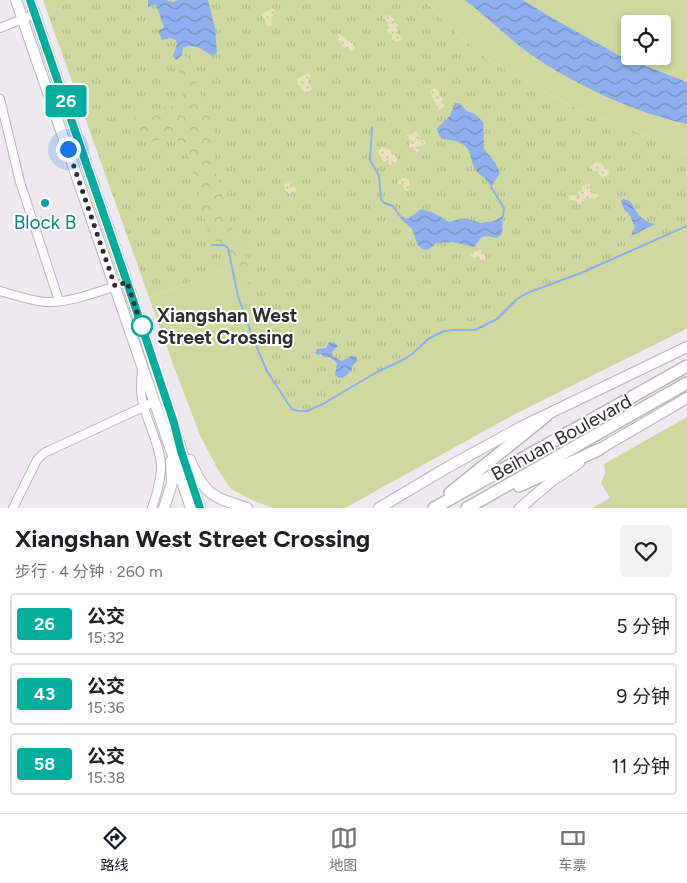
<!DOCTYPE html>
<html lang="zh">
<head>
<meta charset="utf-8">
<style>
	:root { --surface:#fff; --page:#f2f2f2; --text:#202124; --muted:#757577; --line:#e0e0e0; --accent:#111827 }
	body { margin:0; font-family:Figtree,"Noto Sans SC",sans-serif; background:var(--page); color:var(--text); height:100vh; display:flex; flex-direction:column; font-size:19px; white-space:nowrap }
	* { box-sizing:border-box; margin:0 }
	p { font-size:16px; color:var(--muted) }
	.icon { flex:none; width:28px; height:28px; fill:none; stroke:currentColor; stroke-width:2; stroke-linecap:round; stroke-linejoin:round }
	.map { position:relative; height:508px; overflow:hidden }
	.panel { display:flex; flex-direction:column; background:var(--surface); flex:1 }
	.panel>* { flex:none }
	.badge { padding:0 10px; border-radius:4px; font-size:18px; line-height:32px }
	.tools { position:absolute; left:621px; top:15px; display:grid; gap:10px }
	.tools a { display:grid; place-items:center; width:50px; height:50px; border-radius:5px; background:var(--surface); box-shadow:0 2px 8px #0003; font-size:25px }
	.you { position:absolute; width:25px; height:25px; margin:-12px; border:4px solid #fff; border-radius:50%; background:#1a73e8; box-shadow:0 0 0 8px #1a73e833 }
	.map>.badge { position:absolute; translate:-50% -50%; box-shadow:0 0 0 2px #fff }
	.round { display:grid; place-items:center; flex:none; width:52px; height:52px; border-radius:5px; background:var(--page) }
	.summary { display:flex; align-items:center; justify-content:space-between; height:85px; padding:0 15px }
	h1 { font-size:24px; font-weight:700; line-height:38px }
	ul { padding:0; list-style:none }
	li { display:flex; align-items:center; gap:15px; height:62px; margin:0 10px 8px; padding:0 5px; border:2px solid var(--line); border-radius:5px }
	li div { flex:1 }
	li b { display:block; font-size:19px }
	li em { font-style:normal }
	li .badge { min-width:55px; font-weight:700; text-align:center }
	.dock { display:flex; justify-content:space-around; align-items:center; height:70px; border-top:1px solid var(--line); background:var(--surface); font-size:14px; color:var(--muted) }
	.dock a { display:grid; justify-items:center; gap:2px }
	.dock .on { color:var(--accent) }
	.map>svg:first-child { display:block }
</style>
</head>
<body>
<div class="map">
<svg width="687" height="508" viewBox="0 0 687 508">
	<defs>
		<pattern id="grass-tufts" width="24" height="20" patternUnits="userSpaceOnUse" patternTransform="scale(1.25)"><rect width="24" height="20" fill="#cfd99f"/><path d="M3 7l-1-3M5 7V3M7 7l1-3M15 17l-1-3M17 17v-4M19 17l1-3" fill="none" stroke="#b2bb89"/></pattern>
		<pattern id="forest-crowns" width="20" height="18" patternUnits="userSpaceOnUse" patternTransform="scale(1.25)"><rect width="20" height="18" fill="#cfd99f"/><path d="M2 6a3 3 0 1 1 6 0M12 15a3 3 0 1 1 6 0" fill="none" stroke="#b2bb89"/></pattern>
		<pattern id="sand-dots" width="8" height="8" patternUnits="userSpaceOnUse" patternTransform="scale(1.25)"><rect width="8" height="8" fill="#ebe1bc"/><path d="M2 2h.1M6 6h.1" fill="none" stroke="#cac1a2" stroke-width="1.8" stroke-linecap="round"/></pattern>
		<pattern id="water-waves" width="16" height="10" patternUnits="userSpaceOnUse" patternTransform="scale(1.25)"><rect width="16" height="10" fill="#8fb0f0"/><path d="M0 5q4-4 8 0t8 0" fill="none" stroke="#7590c3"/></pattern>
	</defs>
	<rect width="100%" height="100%" fill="#eee8ef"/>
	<path fill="url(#grass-tufts)" d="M43,0H424L457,34L488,59L527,82L577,109L656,139L687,155V226L581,273L527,293L517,299L497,319L475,330L444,331L403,360L377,372L323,404L307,411H298L292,409L267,371L252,336L238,296L232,267L149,297Z"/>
	<path fill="url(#forest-crowns)" d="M182,55L188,58L196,85L215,128V149L214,168L225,197L230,225L245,251L251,282L236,286L228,248L224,243L210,240L186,145L170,138L143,143L136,131L134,115L184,103L180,74L176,61Z"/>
	<path fill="url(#sand-dots)" d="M272,8L275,11L271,19L272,25L268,27L262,14L266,11H269Z
		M390,15L394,19V23L398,25L399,27L396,33L400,36L401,40L397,42L392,39V35L387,31L388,23L383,17Z
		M338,34H341L346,40L352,43L355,47L354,51L351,52L348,48L342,47L340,42L336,38Z
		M308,73L311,75L308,81L312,89L310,91L304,92L298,84L297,79Z
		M435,87L439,92V96L443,98L442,102L445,106L439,110L430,92Z
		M415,132L418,133L420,137L418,141L424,140L426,143L424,145L419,146V152L415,151L413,147H409V145L411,140L408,139L407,135Z
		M382,146L385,149L390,150L394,155L398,157L397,162L391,165L388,164L390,159L384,162L378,152Z
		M596,162H599L604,166V169L609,170L608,175L602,177L598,173V170L594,172L590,167Z
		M406,177L409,180V190L407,191L404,190L403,184L399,185L398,183L399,180Z
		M290,183V189L294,186L297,188L295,193L289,194L285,190L284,184Z
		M590,183V192L597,194L599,196L597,199L591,198L584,199V203L580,205L577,201L567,199L568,196L575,195L580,198L578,192L582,190V186Z
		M480,250L482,251V254L486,256L485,260H481L479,257L474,258L470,256V253Z"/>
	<path fill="#cfd99f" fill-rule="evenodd" d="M424,0H687V155L656,139L577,109L527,82L488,59L457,34ZM630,24H662V56H630Z
		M687,226V328L684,330L515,414L345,508H273L254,501L231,489L217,468L200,435L174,367L149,297L232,267C241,312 262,373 292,409L298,411H307L323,404L377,372L412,354L428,339L444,331L452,330H475L497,319L517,299L527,293L581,273Z
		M687,417V508H592L610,498L601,483L605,473L604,464Z"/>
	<path fill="url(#water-waves)" d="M148,0H166L173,2L178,0H208L215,28L217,52L213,56C203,50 195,42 183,48L182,55L176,60L173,56L177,44L176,40L170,38L162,40L158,30L164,28L156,4L148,7Z
		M465,0H523L554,19L622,57L687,82V124C636,113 573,84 530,54C507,37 487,17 465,0Z
		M455,103H459L467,111L475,114L483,122L484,149L496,164L500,173L491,187C488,178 483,178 477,172C474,168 472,162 471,157C467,141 456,141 442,139L439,135L437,128L450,116Z
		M623,199L630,201C637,213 641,221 655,224L631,236L635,227L629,214L624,209L621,201Z
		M421,209L432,212L449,222L464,218L481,223L494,221L503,216L502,234L497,238C480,235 484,235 474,247L453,242L437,243L429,249L425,250C414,246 417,236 411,228C407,223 402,223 400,216L408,219Z
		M329,342L335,343L338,346L332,352L333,356L342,361L351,356H356L357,361L352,366V369C347,375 342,382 335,375L337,363L330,357H324L321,354L318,355L315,353L317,349L326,348Z"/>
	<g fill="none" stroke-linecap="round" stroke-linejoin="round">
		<path stroke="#8fb0f0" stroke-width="2" d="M372,127L370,160L379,176L381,199L384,203L393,206L400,216
			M491,187L504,208L503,216
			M212,245H224L228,248L238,296L252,336L267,371L287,402L292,409L298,411H307L323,404L377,372L403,360L412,354L428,339L444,331L452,330H475L497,319L517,299L527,293L581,273L687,226"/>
		<g stroke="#bbb6bc" stroke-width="10">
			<path id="minor" d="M0,28L35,14
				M0,99L20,182L59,301
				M0,291C15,295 31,301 46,302C71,303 103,290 127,282
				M142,371C141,380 140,389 142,399C146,421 160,443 161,466C161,481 157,494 152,508
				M13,508L37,460L44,453L154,402"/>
		</g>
		<g stroke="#bbb6bc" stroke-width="12">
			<path id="major" d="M16,0L191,508
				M30,0L127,282L200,508
				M593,453L687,398
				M190,460C205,495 212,497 247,508
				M164,508L172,483L171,461
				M379,508L448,467L521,427L687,347
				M520,508L553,480L579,463"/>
		</g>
		<g stroke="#bbb6bc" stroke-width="14">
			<path id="highway" d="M519,486L598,450
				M450,493L546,416
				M434,508L687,366
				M467,508L687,383"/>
		</g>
		<use href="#minor" stroke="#fff" stroke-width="8"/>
		<use href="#major" stroke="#fff" stroke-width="10"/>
		<use href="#highway" stroke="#fff" stroke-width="11"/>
	</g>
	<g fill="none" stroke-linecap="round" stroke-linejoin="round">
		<g stroke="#fff" stroke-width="11">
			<path id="line" d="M30,0L127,282L174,423L181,451L200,508"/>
		</g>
		<use href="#line" stroke="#01ad9c" stroke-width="8"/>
		<path stroke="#302e31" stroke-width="5" stroke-dasharray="0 9" d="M68,149L115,286L127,282L143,331L142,326"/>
	</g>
	<circle fill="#0f9aa8" stroke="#fff" stroke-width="2" cx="45" cy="203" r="5"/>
	<circle fill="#fff" stroke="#01ad9c" stroke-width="2.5" cx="142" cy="326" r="10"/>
	<g text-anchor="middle" stroke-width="4" stroke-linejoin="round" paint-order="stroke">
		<g font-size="19" fill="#0d838f" stroke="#fff">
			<text x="45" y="229">Block B</text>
		</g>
		<g font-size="19" font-weight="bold" fill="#302e31" stroke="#fff" text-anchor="start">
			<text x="157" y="322">Xiangshan West<tspan x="157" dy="22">Street Crossing</tspan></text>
		</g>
		<g font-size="19" fill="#302e31" stroke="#fff">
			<text transform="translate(561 437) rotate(-29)" y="7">Beihuan Boulevard</text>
		</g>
	</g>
</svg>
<div class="tools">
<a><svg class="icon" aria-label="locate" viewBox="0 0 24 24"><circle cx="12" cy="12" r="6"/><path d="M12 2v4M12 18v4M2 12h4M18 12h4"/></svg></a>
</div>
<div class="you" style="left:68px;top:149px"></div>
<b class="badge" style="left:66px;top:101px;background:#01ad9c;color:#fff">26</b>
</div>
<section class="panel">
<div class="summary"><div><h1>Xiangshan West Street Crossing</h1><p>步行 · 4 分钟 · 260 m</p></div><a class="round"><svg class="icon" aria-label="heart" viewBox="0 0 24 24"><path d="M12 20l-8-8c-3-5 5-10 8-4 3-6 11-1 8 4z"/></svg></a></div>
<ul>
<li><span class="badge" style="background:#01ad9c;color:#fff">26</span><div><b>公交</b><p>15:32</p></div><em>5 分钟</em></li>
<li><span class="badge" style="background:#01ad9c;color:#fff">43</span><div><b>公交</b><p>15:36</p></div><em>9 分钟</em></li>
<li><span class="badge" style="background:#01ad9c;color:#fff">58</span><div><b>公交</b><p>15:38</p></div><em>11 分钟</em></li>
</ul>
</section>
<nav class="dock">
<a class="on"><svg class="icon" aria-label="directions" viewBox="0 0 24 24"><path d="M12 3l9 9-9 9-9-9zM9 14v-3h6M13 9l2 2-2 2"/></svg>路线</a>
<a><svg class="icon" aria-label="map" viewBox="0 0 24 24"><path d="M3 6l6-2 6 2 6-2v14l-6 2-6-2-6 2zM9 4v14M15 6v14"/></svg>地图</a>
<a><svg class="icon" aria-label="tickets" viewBox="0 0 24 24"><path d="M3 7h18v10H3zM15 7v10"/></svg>车票</a>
</nav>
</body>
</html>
